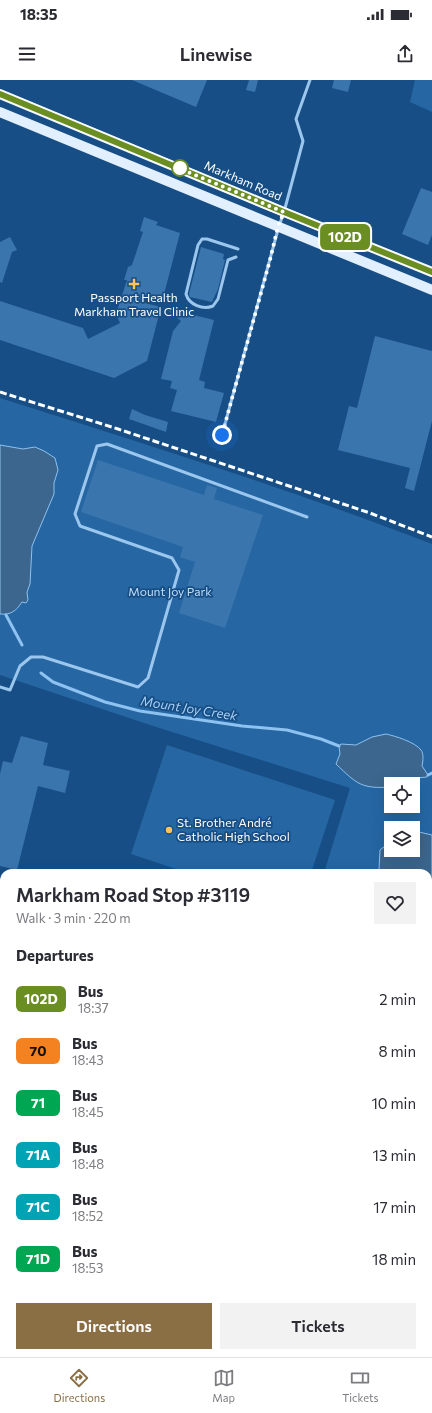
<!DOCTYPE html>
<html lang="en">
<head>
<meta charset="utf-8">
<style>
	:root { --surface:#fff; --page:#f2f2f3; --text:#2b2b33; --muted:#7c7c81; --line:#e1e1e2; --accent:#8a6f44 }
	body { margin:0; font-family:Commissioner,sans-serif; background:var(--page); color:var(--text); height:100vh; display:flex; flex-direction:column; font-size:15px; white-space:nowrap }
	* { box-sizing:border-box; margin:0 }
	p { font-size:13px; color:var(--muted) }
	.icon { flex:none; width:22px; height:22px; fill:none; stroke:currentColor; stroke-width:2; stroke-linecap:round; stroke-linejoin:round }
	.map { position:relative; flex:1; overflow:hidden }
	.details { position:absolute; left:0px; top:789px; width:432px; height:488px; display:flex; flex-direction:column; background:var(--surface); border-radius:12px 12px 0 0; box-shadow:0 4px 16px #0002 }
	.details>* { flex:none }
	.badge { padding:0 8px; border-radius:6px; font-size:14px; line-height:26px }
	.controls { position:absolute; left:384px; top:697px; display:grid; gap:8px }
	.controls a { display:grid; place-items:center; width:36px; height:36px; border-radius:0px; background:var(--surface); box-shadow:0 4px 16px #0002; font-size:20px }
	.you { position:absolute; width:20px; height:20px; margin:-10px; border:3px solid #fff; border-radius:50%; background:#1a73e8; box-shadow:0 0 0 6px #1a73e833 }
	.map>.badge { position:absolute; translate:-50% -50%; box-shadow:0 0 0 2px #fff }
	h2 { padding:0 16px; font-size:15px; line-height:36px }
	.round { display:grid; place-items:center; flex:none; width:42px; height:42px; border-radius:0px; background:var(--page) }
	.overview { display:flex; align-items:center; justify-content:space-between; height:68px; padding:0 16px }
	h1 { font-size:19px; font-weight:600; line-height:30px }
	.button { display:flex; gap:8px; margin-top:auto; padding:8px 16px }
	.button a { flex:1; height:46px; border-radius:0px; background:var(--accent); color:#fff; font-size:16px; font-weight:600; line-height:46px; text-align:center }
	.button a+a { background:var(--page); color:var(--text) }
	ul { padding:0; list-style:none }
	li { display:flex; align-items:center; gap:12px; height:52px; padding:0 16px }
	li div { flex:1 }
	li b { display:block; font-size:15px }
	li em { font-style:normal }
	li .badge { min-width:44px; font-weight:700; text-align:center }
	.status { display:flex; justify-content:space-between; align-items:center; height:28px; padding:0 20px; background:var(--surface); direction:ltr }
	.status svg { height:11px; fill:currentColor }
	header { display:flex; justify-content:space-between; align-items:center; height:52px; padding:0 16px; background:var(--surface); font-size:18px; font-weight:600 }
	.tab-bar { display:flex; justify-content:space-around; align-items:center; height:56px; border-top:1px solid var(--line); background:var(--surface); font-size:11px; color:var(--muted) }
	.tab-bar a { display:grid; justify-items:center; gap:2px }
	.tab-bar .on { color:var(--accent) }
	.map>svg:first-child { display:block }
</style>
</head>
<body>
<div class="status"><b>18:35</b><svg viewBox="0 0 49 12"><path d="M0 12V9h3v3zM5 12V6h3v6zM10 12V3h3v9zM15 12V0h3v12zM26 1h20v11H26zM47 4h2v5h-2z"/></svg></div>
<header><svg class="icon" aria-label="menu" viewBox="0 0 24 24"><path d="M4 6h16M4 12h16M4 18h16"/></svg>Linewise<svg class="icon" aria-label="share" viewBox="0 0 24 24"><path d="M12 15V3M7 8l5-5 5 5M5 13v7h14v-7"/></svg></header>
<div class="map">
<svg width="432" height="1277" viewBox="0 0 432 1277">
	<rect width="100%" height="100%" fill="#174e85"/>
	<path fill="#2566a3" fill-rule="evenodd" d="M415,0H432V32L410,22Z
		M0,318C145,364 290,409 432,464V1090L428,1089V793H324L350,708L150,645L0,595ZM391,704H413V726H391ZM391,748H413V770H391Z
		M167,665L335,720L311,793H188L131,774Z
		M281,1273H372L371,1277H280Z"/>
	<path fill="#3c668e" stroke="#8ec2f0" d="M0,365L23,369L35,367L44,371L55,378L58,390L54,403V414L32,466L30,504L27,512L28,520L26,523L22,522C16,531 11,535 0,534Z
		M386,654C395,656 415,662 421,670C424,674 423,681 422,686L428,695L427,697L417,698L411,704H391V707C361,709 357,704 336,684L340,674L339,666L341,664L356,665L372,657Z
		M419,752L432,755V866H428V793H380L379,789L380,770L385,766L391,755V770H413V753Z"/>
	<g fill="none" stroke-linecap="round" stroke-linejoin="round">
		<path stroke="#8ec2f0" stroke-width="3" d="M6,535L22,565
			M41,593L53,602L105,622L140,631L242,646L287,650L321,659L339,666
			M428,695L432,693"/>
	</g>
	<path fill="#3b75ad" d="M132,0H207L196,27Z
		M249,0H258L255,12L246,10Z
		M334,0H351L348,12L332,8Z
		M421,108L432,112V155L428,165L402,154Z
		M144,137L158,142L156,145L180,153L163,218L132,220L161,227L147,281L114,298L0,260V221L83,248L88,259L120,243L116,234L127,200H124L128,187L132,185L143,152L140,151Z
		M10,157L17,170L12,172L2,203L0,202V162Z
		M201,167L224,174L223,179L225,180L218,209L212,222L190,217L189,214Z
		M165,228L214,240L199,300L205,302L204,308L224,313L216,342L171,331L177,310L170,308L172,301L161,299L173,251L181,241Z
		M375,256L432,271V341L414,411L405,408L410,388L338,370L349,326L357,328Z
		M132,329L145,335L168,342L166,352L129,339Z
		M98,380L204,415L207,405L217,408L214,419L263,435L225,548L179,533L195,482L180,477L183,467L81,432Z
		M21,656L48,663L43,685L70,691L65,713L38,706L17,790L0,786V694L3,681L12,683Z"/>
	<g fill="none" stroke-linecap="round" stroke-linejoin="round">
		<path stroke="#9bc6ed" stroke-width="3" d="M236,177L228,180L218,219L213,226C203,230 189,225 186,214L198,165L202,159H207L238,169
			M222,355L279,146L284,132L303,61L296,39L310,0
			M0,607L10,610L20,586L31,577H43L138,607L148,598L179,490L172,478L80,446L75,434L97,366L107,364L307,437"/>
		<path stroke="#9bc6ed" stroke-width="4" d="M0,987L4,989
			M0,1132L4,1117
			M85,1277L86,1273
			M201,1277L202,1273"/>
		<path stroke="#e2efff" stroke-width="10" d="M0,14L284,132L432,192
			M0,32L432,210"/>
		<path stroke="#fff" stroke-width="3" stroke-dasharray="7 3" stroke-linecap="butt" d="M0,312L118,349L370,433L432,457"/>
	</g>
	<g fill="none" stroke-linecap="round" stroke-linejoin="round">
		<g stroke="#fff" stroke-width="9">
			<path id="line" d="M0,14L284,132L432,192"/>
		</g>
		<use href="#line" stroke="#6b8e23" stroke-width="6"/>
		<path stroke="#fff" stroke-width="4" stroke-dasharray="0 7.2" d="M180,88H178L284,132L278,146L270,180L222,355"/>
	</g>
	<circle fill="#fff" stroke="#6b8e23" stroke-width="2" cx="180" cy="88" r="8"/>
	<g fill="#ffc358" stroke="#174e85" stroke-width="1.5">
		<path d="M132 198h4v4h4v4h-4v4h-4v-4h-4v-4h4z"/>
		<circle cx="169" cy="750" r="4"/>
	</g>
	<g text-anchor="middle" stroke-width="3.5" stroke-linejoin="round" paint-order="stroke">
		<g font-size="12" fill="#fff" stroke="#174e85">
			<text transform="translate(243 101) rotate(23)" y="4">Markham Road</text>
		</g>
		<g font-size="12" fill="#fff" stroke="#174e85">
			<text x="134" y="222">Passport Health<tspan x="134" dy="14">Markham Travel Clinic</tspan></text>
			<text x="177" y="747" text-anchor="start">St. Brother André<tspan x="177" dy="14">Catholic High School</tspan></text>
		</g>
		<g font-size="12" fill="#c1defa" stroke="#174e85">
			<text x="170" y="516">Mount Joy Park</text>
		</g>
		<g font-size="13" font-style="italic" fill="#a7d0f5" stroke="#174e85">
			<text transform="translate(189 628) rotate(9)" y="5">Mount Joy Creek</text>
		</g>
	</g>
</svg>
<div class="controls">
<a><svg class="icon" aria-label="locate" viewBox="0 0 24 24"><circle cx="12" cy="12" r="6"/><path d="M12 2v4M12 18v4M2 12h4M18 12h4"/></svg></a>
<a><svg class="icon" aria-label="layers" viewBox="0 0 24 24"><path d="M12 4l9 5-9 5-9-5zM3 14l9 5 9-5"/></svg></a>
</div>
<div class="you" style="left:222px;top:355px"></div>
<b class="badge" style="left:345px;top:157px;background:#6b8e23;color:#fff">102D</b>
<section class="details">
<div class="overview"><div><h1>Markham Road Stop #3119</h1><p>Walk · 3 min · 220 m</p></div><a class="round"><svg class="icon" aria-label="heart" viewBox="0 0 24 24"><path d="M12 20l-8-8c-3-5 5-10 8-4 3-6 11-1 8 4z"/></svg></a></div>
<h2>Departures</h2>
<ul>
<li><span class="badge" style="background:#6b8e23;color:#fff">102D</span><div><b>Bus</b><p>18:37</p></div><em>2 min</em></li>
<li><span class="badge" style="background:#f58220;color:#111">70</span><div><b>Bus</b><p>18:43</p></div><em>8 min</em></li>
<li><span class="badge" style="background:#00a651;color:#fff">71</span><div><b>Bus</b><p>18:45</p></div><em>10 min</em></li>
<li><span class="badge" style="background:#00a3b4;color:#fff">71A</span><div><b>Bus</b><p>18:48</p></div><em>13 min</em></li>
<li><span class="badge" style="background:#00a3b4;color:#fff">71C</span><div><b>Bus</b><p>18:52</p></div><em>17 min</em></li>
<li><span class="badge" style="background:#00a651;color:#fff">71D</span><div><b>Bus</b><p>18:53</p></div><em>18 min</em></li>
</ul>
<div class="button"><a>Directions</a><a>Tickets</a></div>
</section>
</div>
<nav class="tab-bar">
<a class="on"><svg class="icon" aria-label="directions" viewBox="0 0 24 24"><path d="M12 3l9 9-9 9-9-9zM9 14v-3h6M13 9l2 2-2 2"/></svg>Directions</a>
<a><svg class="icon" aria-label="map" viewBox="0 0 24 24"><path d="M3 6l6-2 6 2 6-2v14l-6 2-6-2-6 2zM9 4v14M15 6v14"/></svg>Map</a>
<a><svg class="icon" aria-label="tickets" viewBox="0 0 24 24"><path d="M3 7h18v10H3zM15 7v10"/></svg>Tickets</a>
</nav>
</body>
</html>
